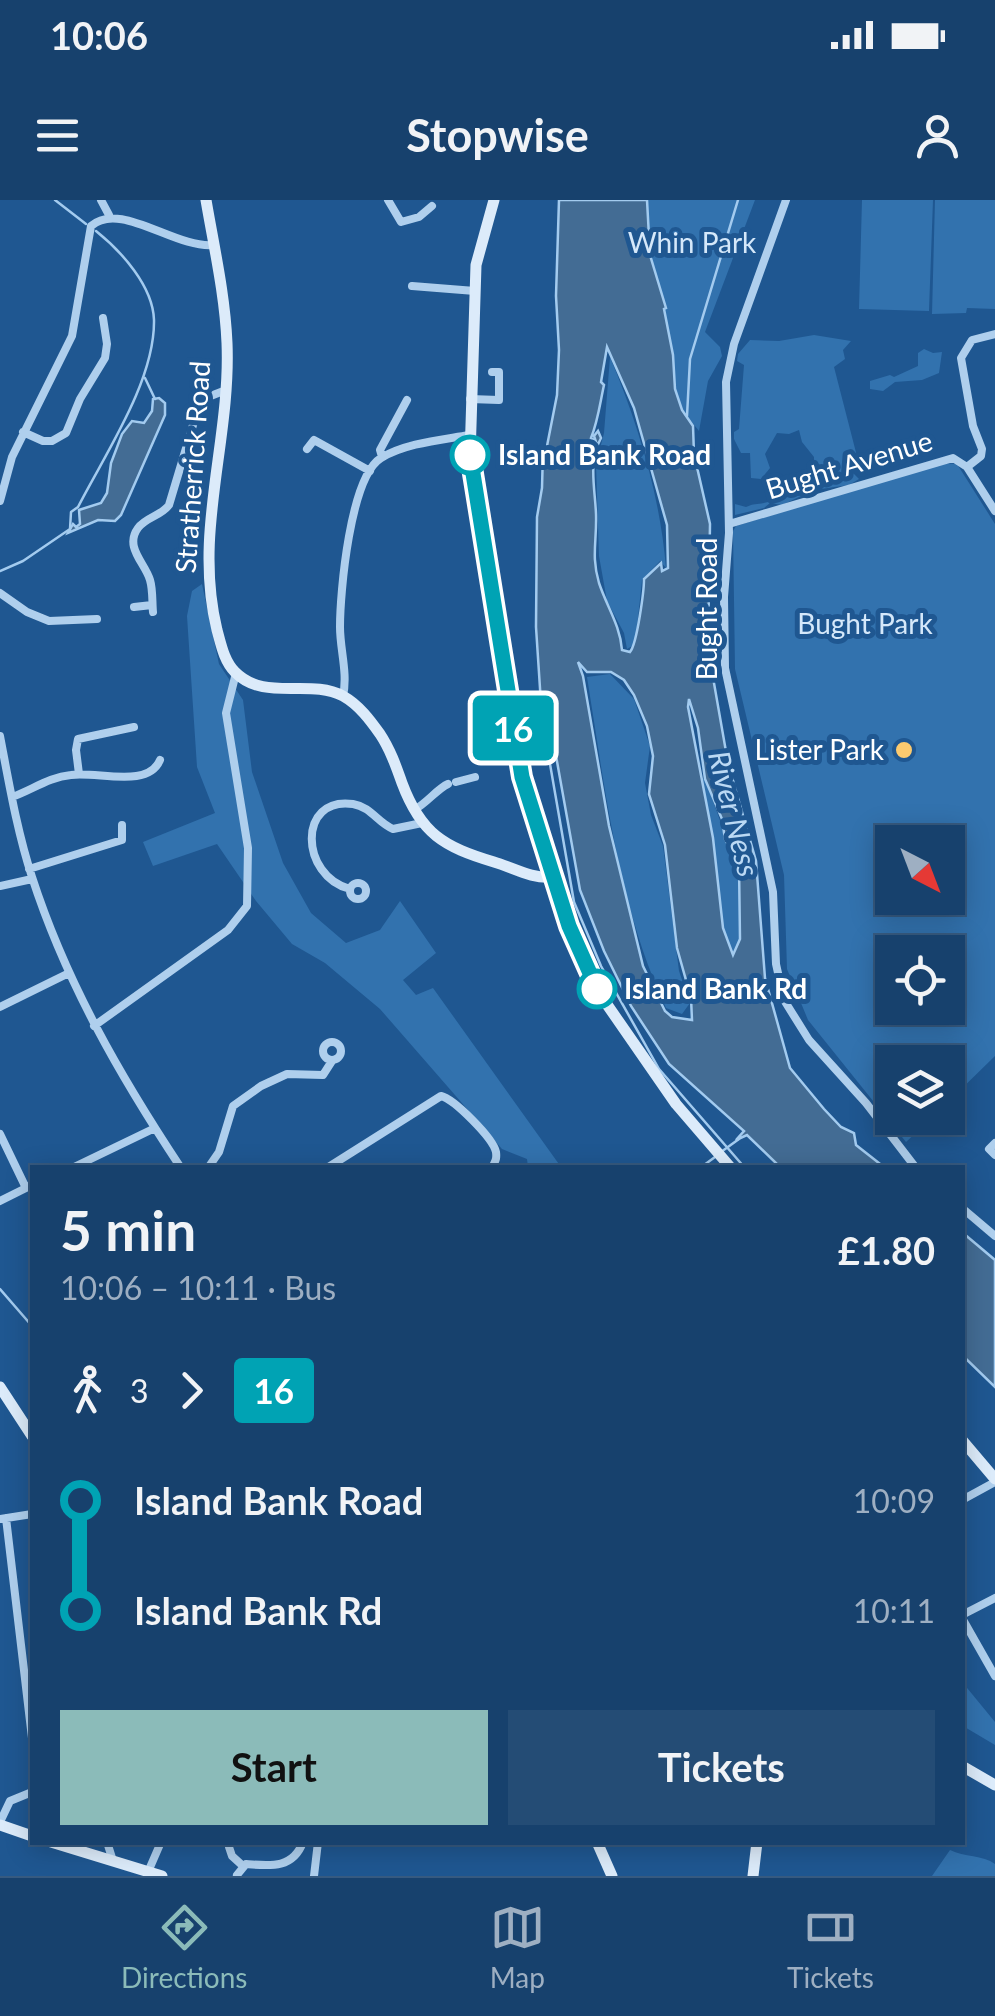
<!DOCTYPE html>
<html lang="en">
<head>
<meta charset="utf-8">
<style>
	:root { --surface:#17416d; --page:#244c75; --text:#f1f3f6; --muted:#9eafc2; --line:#365a80; --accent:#8bbbb9 }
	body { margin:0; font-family:Lato,sans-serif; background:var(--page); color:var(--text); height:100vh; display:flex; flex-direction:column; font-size:38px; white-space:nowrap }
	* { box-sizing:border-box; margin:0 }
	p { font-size:32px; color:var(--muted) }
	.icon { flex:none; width:55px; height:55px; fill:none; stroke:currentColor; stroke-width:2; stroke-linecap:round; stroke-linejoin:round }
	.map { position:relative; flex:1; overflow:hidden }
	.drawer { position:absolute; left:30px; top:965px; width:935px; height:680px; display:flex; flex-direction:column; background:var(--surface); border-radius:0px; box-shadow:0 5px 25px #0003,0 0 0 2px var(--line) }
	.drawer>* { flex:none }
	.badge { padding:0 20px; border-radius:8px; font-size:35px; line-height:65px }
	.needle { width:65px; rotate:138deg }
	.controls { position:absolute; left:875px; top:625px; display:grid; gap:20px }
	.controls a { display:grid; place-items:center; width:90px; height:90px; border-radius:0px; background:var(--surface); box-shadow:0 5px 25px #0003,0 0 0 2px var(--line); font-size:50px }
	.map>.badge { position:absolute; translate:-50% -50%; box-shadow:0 0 0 5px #fff }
	.legs { display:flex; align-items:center; gap:15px; height:110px; padding:0 30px; font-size:32px }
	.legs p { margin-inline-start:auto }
	.overview { display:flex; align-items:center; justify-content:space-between; height:170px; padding:0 30px }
	h1 { font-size:55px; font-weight:700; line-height:75px }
	.action { display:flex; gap:20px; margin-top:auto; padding:20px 30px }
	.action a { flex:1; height:115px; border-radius:0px; background:var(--accent); color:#111; font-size:40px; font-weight:700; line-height:115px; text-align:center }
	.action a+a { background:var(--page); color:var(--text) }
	ul { padding:0 30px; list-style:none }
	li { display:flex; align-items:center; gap:35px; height:110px; font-size:38px }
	li i { display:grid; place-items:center; width:15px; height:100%; margin:0 12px; background:currentColor }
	li i::after { content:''; width:25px; height:25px; margin:-12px; border:8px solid; border-radius:50%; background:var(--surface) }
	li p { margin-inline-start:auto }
	li:first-child i { background:linear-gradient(#0000 50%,currentColor 0) }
	li:last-child i { background:linear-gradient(currentColor 50%,#0000 0) }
	.status { display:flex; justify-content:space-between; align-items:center; height:70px; padding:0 50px; background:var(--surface); direction:ltr }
	.status svg { height:28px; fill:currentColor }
	header { display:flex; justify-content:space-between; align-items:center; height:130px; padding:0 30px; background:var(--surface); font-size:45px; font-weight:700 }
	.dock { display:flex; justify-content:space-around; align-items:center; height:140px; border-top:2px solid var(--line); background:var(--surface); font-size:28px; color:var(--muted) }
	.dock a { display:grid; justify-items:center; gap:5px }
	.dock .current { color:var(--accent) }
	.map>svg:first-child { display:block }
</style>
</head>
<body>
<div class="status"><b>10:06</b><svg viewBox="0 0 49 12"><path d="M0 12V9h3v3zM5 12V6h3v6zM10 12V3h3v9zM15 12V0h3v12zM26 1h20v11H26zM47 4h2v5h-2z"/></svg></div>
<header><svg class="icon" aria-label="menu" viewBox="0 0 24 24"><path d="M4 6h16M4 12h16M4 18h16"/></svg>Stopwise<svg class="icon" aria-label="person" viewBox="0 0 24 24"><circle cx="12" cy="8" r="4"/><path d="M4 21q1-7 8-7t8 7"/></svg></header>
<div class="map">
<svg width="995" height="1676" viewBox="0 0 995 1676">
	<rect width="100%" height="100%" fill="#1f5791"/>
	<path fill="#3272ae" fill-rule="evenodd" d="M642,0H755L705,132L720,147L722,156L708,181L699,231L682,210L675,189L669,132L651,59Z
		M862,0H933L929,111L859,109Z
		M935,0H995V109L967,108L966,113L932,114Z
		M814,135L851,141L843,150L845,159L834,167L860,268L851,271L859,279L849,285L814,290L782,305L770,303L764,308L735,315V304L746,307C755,303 758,305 768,302C781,298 793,288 808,289L814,282V257L802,242L799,230L789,234L777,233L765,254L770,268L761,279L751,278L750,253H741L734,239V232L739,229L744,165L737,161L738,154L750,140L779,141Z
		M924,149L933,153L942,152L939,173L922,180L895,182L883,191L870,189V181L890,175L894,177L918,166V153Z
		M610,157C638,224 660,295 666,368L660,361L642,380L636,437L634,445L627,449L624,433L607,401L599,356L596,264L604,233Z
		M943,263L957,264L995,324V856L948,902V862H892V918H932L906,942L808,820L787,769L784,675L735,469L733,331L736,326ZM892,642H948V698H892ZM892,752H948V808H892Z
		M202,384L219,464L243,500L252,572L283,663L311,713L346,743L380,730L400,701L436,753L403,780L416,795L433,788L561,967H528L527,959L502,949L380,809L325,763L292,744L256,701L217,644L153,666L143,642L215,613L197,567L187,416L192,391Z
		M610,474L634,499L650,546L645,583L651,615L663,646L679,771L690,803L682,814L666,808C618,705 605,588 587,477Z
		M701,579H705L726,637L739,654L743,676L740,752L732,756C708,726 705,621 701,579Z
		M963,1483L995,1522V1545L963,1526Z
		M950,1650C964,1657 983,1655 995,1664V1676H932Z"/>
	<path fill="#436c94" stroke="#a3cbef" stroke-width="2.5" fill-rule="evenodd" d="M559,0H647L650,55L666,108L664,109L673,155L675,189L682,210L693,226L694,254L710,324L708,449L728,563L756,661L765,778L790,868L824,909L841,927L854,933L856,945L884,967H780L747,935L736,940L744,931L669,864L631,806L604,751L580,690L553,539L549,537L544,540L543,534L536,427L537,317L542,288L543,251L547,246L557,195L559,150L556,96ZM607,147L634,208L667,325L668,368L662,371L661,363L644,379C644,391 637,444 630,452L622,450C620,425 607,407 599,383C591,356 597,341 596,314C595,288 588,262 601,238L598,231L594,236L596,242L591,238C598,221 600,203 604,185L601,182ZM578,462L587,472H611L624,480L634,495L647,526L653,556L649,594L665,645L677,748L691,798L692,820L672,817L665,811L643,766L609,626L583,476ZM689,499L698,528L705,579L722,619L725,639L739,665L740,739L733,755L723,728L713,638L688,507Z
		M159,198L165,203V215L121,315L115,321L98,320L68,333L73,324L76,327L80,324L79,310L101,303L107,293L111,263L122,234L132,221L144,223L152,211L153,199Z
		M963,1033L995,1060V1187L963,1156Z"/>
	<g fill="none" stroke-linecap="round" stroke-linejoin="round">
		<path stroke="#a3cbef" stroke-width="2.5" d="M55,0L86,24
			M145,178L155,199
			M687,216L690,159L738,0
			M0,371L23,361L70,329L71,312L78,307C105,254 155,181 154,120C153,86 121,51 96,31
			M546,541L574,702L601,766L659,869L745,968
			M721,952L739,939
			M700,968L715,957
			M0,1089L32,1126"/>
		<path stroke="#afcfed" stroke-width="8" d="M101,0L109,15
			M388,0L401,22L419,17L432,6
			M786,0L734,144L726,182L729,333L724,397L725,468L773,692L776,764L784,800L809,840L866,903L916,968
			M412,86L475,91
			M470,199L499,200V172H492
			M23,232L43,241H52L66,233L80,199L105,158L107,144L103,118
			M307,249L314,240L370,271
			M382,257L380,250L407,200
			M967,267L981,256L982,249L973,226L961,158L972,140L995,134
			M0,301L12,257L72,136L91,26C120,0 175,49 214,45
			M729,324L953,258L967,267L995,311
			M0,393L27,412L49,421L97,419
			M134,407L152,405
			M153,412C152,402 153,390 150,380C145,363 124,347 138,328C146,317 161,316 169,305L199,205L208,197L226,190
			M343,496C348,473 340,450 340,427C340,393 350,277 381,258C406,243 441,240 469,235
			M0,536C9,583 17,631 32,677C66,782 120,876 181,968
			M79,574L76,550L78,539L134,527
			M456,582L475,577
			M12,597C32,590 49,577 71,575C97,571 148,589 160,560
			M414,610C427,603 437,589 448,584
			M29,669L122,640V625
			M350 691a8 8 0 1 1 16 0a8 8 0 1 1-16 0Z
			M0,686L32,679
			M350,689C300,676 297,596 353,604C371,607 378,623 393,629L422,623
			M0,807L69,773
			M94,826L228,730L247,706L248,648L226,513L236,473
			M323 851a9 9 0 1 1 18 0a9 9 0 1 1-18 0Z
			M0,934L26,988
			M995,943L989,949L995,955
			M72,968L155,928
			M208,968L219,952L233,906L261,886L287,874L323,875L332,861
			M327,968L441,896C454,899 493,938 496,952C497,960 495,961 492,968
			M0,1001L32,985
			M962,1008L995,1036
			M962,1300L995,1282
			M6,1318L32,1538
			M0,1319L32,1314
			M962,1415L995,1398
			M962,1418L995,1476
			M0,1622L10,1601L32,1592
			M107,1642L113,1661
			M229,1647L232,1656L243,1666
			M148,1672L161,1642
			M237,1675L246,1664C270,1666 293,1669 303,1642
			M314,1676L318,1642"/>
		<path stroke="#dcebfa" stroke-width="11" d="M206,0C214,47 225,95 227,143C231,241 193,332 217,430C221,444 224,461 235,472C264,502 310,478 343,496C359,505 370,520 380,534C390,549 396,566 402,583C421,634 444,647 494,662C514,668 532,679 552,677
			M494,0L476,65L470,257L522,577L569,726L599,793L676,904L731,968
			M0,1187L32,1236
			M962,1240L995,1279
			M962,1566L995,1585
			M0,1625L32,1636
			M51,1642L162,1676
			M597,1642L612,1676
			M753,1676L757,1642"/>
	</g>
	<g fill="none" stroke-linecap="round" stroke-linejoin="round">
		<g stroke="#fff" stroke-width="22">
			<path id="line-1" d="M470,255L522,577L569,726L597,789"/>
		</g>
		<use href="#line-1" stroke="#00a3b4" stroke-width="15"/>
	</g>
	<g fill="#fff" stroke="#00a3b4" stroke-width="5">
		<circle cx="470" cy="255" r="18"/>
		<circle cx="597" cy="789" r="18"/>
	</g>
	<circle fill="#fbca6f" stroke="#1f5791" stroke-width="4" cx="904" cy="550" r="10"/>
	<g text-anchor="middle" stroke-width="10" stroke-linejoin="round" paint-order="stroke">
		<g font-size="28" fill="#d5e8fa" stroke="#1f5791">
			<text x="692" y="53">Whin Park</text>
			<text x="865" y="434">Bught Park</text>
		</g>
		<g font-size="28" font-weight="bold" fill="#fff" stroke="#1f5791" text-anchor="start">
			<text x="498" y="265">Island Bank Road</text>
			<text x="624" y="799">Island Bank Rd</text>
		</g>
		<g font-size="28" fill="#fff" stroke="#1f5791">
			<text transform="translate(849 265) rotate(-17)" y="10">Bught Avenue</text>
			<text transform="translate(193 267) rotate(-86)" y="10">Stratherrick Road</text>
			<text transform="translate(707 409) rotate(-90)" y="10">Bught Road</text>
		</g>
		<g font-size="28" fill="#fff" stroke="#1f5791" text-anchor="end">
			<text x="884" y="560">Lister Park</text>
		</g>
		<g font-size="30" font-style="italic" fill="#bbd9f4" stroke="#1f5791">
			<text transform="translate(733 614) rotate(76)" y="10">River Ness</text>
		</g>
	</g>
</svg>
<div class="controls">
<a><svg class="needle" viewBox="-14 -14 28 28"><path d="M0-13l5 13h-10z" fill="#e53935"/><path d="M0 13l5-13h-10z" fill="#9eafc2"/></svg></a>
<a><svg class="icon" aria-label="locate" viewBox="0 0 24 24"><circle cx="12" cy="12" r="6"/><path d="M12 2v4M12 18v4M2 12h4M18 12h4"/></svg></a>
<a><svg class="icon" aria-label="layers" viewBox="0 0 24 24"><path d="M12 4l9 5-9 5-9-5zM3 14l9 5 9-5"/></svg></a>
</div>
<b class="badge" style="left:513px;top:528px;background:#00a3b4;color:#fff">16</b>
<section class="drawer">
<div class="overview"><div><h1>5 min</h1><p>10:06 – 10:11 · Bus</p></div><b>£1.80</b></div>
<div class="legs"><svg class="icon" aria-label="walk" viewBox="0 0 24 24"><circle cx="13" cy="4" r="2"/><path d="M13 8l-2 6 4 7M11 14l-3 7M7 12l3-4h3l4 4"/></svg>3<svg class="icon" aria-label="forward" viewBox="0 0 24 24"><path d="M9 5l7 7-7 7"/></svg><b class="badge" style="background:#00a3b4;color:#fff">16</b></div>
<ul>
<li><i style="color:#00a3b4"></i><b>Island Bank Road</b><p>10:09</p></li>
<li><i style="color:#00a3b4"></i><b>Island Bank Rd</b><p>10:11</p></li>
</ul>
<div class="action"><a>Start</a><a>Tickets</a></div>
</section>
</div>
<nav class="dock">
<a class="current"><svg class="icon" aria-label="directions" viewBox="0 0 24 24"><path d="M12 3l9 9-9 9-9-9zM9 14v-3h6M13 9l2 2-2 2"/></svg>Directions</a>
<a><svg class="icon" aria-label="map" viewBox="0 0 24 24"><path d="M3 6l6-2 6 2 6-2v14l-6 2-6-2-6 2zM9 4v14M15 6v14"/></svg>Map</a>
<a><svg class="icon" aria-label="tickets" viewBox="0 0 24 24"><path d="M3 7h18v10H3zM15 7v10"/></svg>Tickets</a>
</nav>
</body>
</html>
